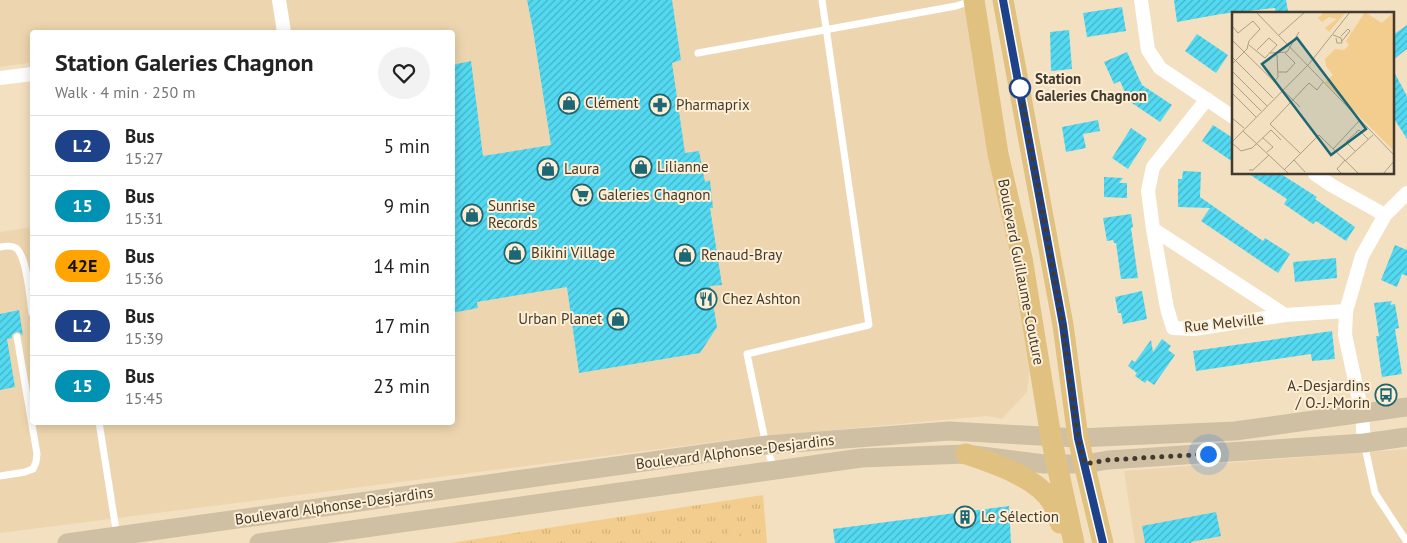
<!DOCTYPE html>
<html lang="en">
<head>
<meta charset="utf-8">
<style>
	:root { --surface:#fff; --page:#f2f2f2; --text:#222; --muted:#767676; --line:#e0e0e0 }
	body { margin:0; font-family:"PT Sans",sans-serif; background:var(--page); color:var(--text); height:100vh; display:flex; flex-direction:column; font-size:19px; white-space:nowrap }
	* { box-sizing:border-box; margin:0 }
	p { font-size:16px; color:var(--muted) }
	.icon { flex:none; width:28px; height:28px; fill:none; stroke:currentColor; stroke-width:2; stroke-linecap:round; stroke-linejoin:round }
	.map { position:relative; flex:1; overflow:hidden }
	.details { position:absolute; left:30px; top:30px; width:425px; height:395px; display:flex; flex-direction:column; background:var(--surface); border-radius:5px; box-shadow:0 2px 12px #0003 }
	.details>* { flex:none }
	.badge { padding:0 10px; border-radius:16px; font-size:18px; line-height:32px }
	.you { position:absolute; width:25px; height:25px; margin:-12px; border:4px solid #fff; border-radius:50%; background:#1a73e8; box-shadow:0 0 0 8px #1a73e833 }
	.map>.badge { position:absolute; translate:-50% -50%; box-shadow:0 0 0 2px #fff }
	.round { display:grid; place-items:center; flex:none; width:52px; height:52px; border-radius:26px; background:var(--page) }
	.head { display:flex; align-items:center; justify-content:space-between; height:85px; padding:0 25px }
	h1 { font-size:24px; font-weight:800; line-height:38px }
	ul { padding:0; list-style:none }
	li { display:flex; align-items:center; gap:15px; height:60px; padding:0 25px; border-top:1px solid var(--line) }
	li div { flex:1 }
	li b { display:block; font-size:19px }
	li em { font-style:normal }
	li .badge { min-width:55px; font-weight:700; text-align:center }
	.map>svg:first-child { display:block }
</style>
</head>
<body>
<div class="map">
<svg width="1407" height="543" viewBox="0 0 1407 543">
	<defs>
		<pattern id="grass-tufts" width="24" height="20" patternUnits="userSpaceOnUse" patternTransform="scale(1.25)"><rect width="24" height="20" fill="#f3cd8d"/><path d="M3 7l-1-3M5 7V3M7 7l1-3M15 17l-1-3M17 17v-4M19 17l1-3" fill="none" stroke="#d2b17a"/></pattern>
		<pattern id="forest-crowns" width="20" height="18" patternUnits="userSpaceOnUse" patternTransform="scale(1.25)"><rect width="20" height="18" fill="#f3cd8d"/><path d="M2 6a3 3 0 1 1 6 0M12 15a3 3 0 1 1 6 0" fill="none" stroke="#d2b17a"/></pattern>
		<pattern id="building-hatch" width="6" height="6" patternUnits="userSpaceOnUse" patternTransform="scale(1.25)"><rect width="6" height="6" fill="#53daf2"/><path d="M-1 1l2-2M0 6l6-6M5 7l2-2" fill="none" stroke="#46b2c4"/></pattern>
	</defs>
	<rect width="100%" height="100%" fill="#f3e0c0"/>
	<path fill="#edd6af" d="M0,0H969L1031,357L1027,392L1002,419L987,416L746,438L0,533V232L32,227V422H452V32H32V86L29,63L0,67Z
		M1407,449V543H1135L1124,471Z"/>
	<path fill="url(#grass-tufts)" d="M763,495L767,543H450Z"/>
	<path fill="url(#forest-crowns)" d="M732,525L746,539V543H723Z"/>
	<path fill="url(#building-hatch)" d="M527,0H672L681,60L672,63L685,153L699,151L705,182L710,180L713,208H710L722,285L710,286L717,327L700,353L579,373L567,287L477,302L478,308L452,313V65L471,61L483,156L551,145L533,30Z
		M1174,0H1286L1288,11L1276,13L1275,8L1221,14L1177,22Z
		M1122,7L1126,31L1087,37L1083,13Z
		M1407,25V49L1393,60V35Z
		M1069,30L1072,69L1051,71L1050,32Z
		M1197,34L1228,55L1216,73L1185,51Z
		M1127,52L1142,85L1172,105L1160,122L1129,101L1120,81L1114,84L1104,62Z
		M1393,70L1407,96V139L1393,117Z
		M1098,120L1100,131L1083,134L1086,148L1066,152L1062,127Z
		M1213,125L1233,138V162L1202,141Z
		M1131,128L1147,139L1128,169L1112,158Z
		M1183,171L1201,172L1200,197L1263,241L1265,238L1290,254L1278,273L1201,221L1210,208L1178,207V179H1182Z
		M1249,174H1281L1317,197L1315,199L1355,227L1346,241L1316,221L1313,224L1284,204L1287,199Z
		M1104,177L1123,178L1119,183H1127V198L1104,197Z
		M1131,214L1133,227L1131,228L1138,278L1121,279L1116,243H1114L1113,240L1107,241L1103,218Z
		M1395,245L1407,250V276L1402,274L1397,287L1381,280Z
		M1336,258L1337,278L1295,282L1293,262Z
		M1142,291L1147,319L1123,324L1121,313H1118L1115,297Z
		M1392,301L1390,305L1395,304L1399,328L1395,329L1402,374L1382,377L1376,336H1379L1374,303Z
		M19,310L23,336L19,332H16L12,335V338L7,339L15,387L0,390V314Z
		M1332,331L1335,359L1312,361L1311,354L1196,371L1193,351Z
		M1162,339L1171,346L1168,350L1175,355L1154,385L1147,380L1145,383L1135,376L1137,373L1128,366L1132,360L1135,362L1151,340L1153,352Z
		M1009,506L1011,543H835L833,529Z
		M1216,512L1221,536L1191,542V543H1145L1142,526Z"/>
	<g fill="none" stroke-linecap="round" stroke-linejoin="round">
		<path stroke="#fff" stroke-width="7" d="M698,53L956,6L972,1
			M0,247C5,246 11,245 16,248C27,256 30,299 32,313
			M99,422L117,536
			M1364,443L1375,493L1407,542
			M774,469L766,445L747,354L869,325L822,0
			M0,476L25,472L33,469L36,462L37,454L17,337"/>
		<path stroke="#fff" stroke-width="14" d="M279,0L284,32
			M1141,0L1148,50L1160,68L1233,117
			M0,78L32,74
			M1207,99L1153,167L1148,191L1153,229L1167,308L1173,328L1194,329L1285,315L1346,311
			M1315,174L1331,185L1385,215
			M1153,229L1285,315
			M1364,443L1362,413L1345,335L1346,311L1362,256L1385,215L1407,193"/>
		<path stroke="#cfc0a4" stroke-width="19" d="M67,543L766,445L949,431L1078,438L1235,431L1407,407
			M259,543L861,458L966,454L1044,464H1085L1108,460L1364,443L1407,437"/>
		<path stroke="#e1c17f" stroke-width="21" d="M974,0L998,154L1022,258L1051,437L1074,543
			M1003,0L1063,325L1078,438L1103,543
			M966,454C993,463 1039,478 1053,504C1056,510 1058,517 1060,523"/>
	</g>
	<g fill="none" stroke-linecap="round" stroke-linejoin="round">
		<g stroke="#fff" stroke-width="11">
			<path id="line" d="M1003,0L1063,325L1078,438L1103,543"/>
		</g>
		<use href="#line" stroke="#1e4289" stroke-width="8"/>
		<path stroke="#423a2e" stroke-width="5" stroke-dasharray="0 9" d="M1020,88L1063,325L1078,438L1085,464L1108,460L1208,454"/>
	</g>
	<defs>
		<g id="shop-ring" transform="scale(1.125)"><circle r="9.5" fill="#fdeed4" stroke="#1d6673" stroke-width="1.5"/><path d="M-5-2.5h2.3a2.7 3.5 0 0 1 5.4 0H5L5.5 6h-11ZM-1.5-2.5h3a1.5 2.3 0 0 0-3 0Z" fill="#1d6673"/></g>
		<g id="pharmacy-ring" transform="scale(1.125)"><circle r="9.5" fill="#fdeed4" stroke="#1d6673" stroke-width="1.5"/><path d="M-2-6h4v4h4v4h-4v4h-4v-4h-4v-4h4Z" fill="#1d6673"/></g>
		<g id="supermarket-ring" transform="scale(1.125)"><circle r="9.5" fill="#fdeed4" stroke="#1d6673" stroke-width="1.5"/><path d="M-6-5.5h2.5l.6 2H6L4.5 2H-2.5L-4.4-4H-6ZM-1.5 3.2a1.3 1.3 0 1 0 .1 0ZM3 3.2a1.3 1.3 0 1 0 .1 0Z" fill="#1d6673"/></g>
		<g id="restaurant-ring" transform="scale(1.125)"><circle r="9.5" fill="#fdeed4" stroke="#1d6673" stroke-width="1.5"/><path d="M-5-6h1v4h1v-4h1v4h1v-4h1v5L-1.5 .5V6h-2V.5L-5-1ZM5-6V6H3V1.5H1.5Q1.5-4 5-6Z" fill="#1d6673"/></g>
		<g id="bus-ring" transform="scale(1.125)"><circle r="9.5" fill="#fdeed4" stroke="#1d6673" stroke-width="1.5"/><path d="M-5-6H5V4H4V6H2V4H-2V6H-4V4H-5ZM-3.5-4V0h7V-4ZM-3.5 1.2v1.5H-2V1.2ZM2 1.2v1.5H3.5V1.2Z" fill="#1d6673"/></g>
		<g id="building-ring" transform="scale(1.125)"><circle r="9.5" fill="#fdeed4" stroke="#1d6673" stroke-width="1.5"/><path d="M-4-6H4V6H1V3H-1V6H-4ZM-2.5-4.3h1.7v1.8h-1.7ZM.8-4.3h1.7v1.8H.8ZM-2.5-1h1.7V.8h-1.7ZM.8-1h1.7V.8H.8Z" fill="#1d6673"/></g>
	</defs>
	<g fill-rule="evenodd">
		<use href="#shop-ring" x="569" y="103"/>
		<use href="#pharmacy-ring" x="660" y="105"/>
		<use href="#shop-ring" x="641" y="167"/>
		<use href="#shop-ring" x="548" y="169"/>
		<use href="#supermarket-ring" x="582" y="195"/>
		<use href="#shop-ring" x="472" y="215"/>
		<use href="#shop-ring" x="515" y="253"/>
		<use href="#shop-ring" x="685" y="255"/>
		<use href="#restaurant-ring" x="706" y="299"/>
		<use href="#shop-ring" x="618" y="319"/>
		<use href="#bus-ring" x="1386" y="395"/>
		<use href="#building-ring" x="965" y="517"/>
	</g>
	<circle fill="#fff" stroke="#1e4289" stroke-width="2.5" cx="1020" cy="88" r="10"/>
	<g text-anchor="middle" stroke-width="4" stroke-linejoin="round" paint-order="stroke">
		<g font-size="15" font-weight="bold" fill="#423a2e" stroke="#fdeed4" text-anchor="start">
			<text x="1035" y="84">Station<tspan x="1035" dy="17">Galeries Chagnon</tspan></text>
		</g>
		<g font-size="15" fill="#423a2e" stroke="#fdeed4" text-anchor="start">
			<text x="585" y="108">Clément</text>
			<text x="676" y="110">Pharmaprix</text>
			<text x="657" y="172">Lilianne</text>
			<text x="564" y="174">Laura</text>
			<text x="598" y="200">Galeries Chagnon</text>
			<text x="488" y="211">Sunrise<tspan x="488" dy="17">Records</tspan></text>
			<text x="531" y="258">Bikini Village</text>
			<text x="701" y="260">Renaud-Bray</text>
			<text x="722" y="304">Chez Ashton</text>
			<text x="602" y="324" text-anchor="end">Urban Planet</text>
			<text x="1370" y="391" text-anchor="end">A.-Desjardins<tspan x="1370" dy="17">/ O.-J.-Morin</tspan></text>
			<text x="981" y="522">Le Sélection</text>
		</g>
		<g font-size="15" fill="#423a2e" stroke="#fdeed4">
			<text transform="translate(1021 272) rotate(79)" y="5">Boulevard Guillaume-Couture</text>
			<text transform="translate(1224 323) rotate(-6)" y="5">Rue Melville</text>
			<text transform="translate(735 452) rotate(-7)" y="5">Boulevard Alphonse-Desjardins</text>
			<text transform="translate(334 506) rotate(-8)" y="5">Boulevard Alphonse-Desjardins</text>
		</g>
	</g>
	<g transform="translate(1232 12)">
		<rect width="162" height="162" fill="#f3e0c0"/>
		<path d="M133,0L150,11L162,0V139L93,70L101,63L94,54L93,47L103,37L112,38L117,33L114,29Z" fill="#f3cd8d"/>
		<path d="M125,34L146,40L162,34V40L148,47L136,43ZM115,41H124L158,63L144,59ZM104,54L134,72L148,96L122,70L104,57ZM103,62L135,96L152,108L155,107L150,97L152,87L140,65L157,68L151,75L154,94L151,95L160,108L162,92V133L150,127L147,120L162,127L110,74L97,70Z" fill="#f3cd8d"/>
		<path d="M92,0H114L97,20L93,16L105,7L97,5L90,10L86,6Z" fill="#f3cd8d"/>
		<path fill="none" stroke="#ac9e86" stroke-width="1" d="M24,0L163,144M0,14L6,21L21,9L28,17L17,29L15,37L0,52M47,23L73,0M101,23L109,26L110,31H105L104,26M109,24L116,17L118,19L110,29M0,28L68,95M17,33L33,46L45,33L37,26L25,38M38,41L55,40L67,20M0,45L41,86M0,59L35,94M46,60H55L63,51L53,41M0,70L29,99M42,70L46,65L45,43M0,81L24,105M0,106L12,116M11,119L57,162M124,120L127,118L136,127M31,126L41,135L35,140M0,130L77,52L118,0M0,131L9,139L20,136L39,118L49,128M101,137L128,108M123,139L114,130L125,120M69,142L38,112L77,71L85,78L91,70M62,148L73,160M113,149L141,123M17,158H21L37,143M52,158L87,123L127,162M110,162L105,157L113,148M151,162L163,148"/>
		<path fill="#1d6673" fill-opacity="0.15" stroke="#1d6673" stroke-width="2.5" d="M65,26L134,117L99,143L30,52Z"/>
		<rect width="162" height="162" fill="none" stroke="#423a2e" stroke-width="2.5"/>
	</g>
</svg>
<div class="you" style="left:1208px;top:454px"></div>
<section class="details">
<div class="head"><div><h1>Station Galeries Chagnon</h1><p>Walk · 4 min · 250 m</p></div><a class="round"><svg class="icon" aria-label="heart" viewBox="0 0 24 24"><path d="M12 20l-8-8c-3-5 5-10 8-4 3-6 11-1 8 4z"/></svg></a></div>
<ul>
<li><span class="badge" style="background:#1e4289;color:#fff">L2</span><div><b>Bus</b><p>15:27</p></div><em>5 min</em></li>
<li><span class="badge" style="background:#0091b3;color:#fff">15</span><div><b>Bus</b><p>15:31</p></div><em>9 min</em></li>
<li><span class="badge" style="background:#ffa400;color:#111">42E</span><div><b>Bus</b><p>15:36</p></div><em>14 min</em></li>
<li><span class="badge" style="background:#1e4289;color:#fff">L2</span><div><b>Bus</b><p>15:39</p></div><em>17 min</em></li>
<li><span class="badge" style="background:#0091b3;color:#fff">15</span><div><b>Bus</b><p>15:45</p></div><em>23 min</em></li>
</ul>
</section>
</div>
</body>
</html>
